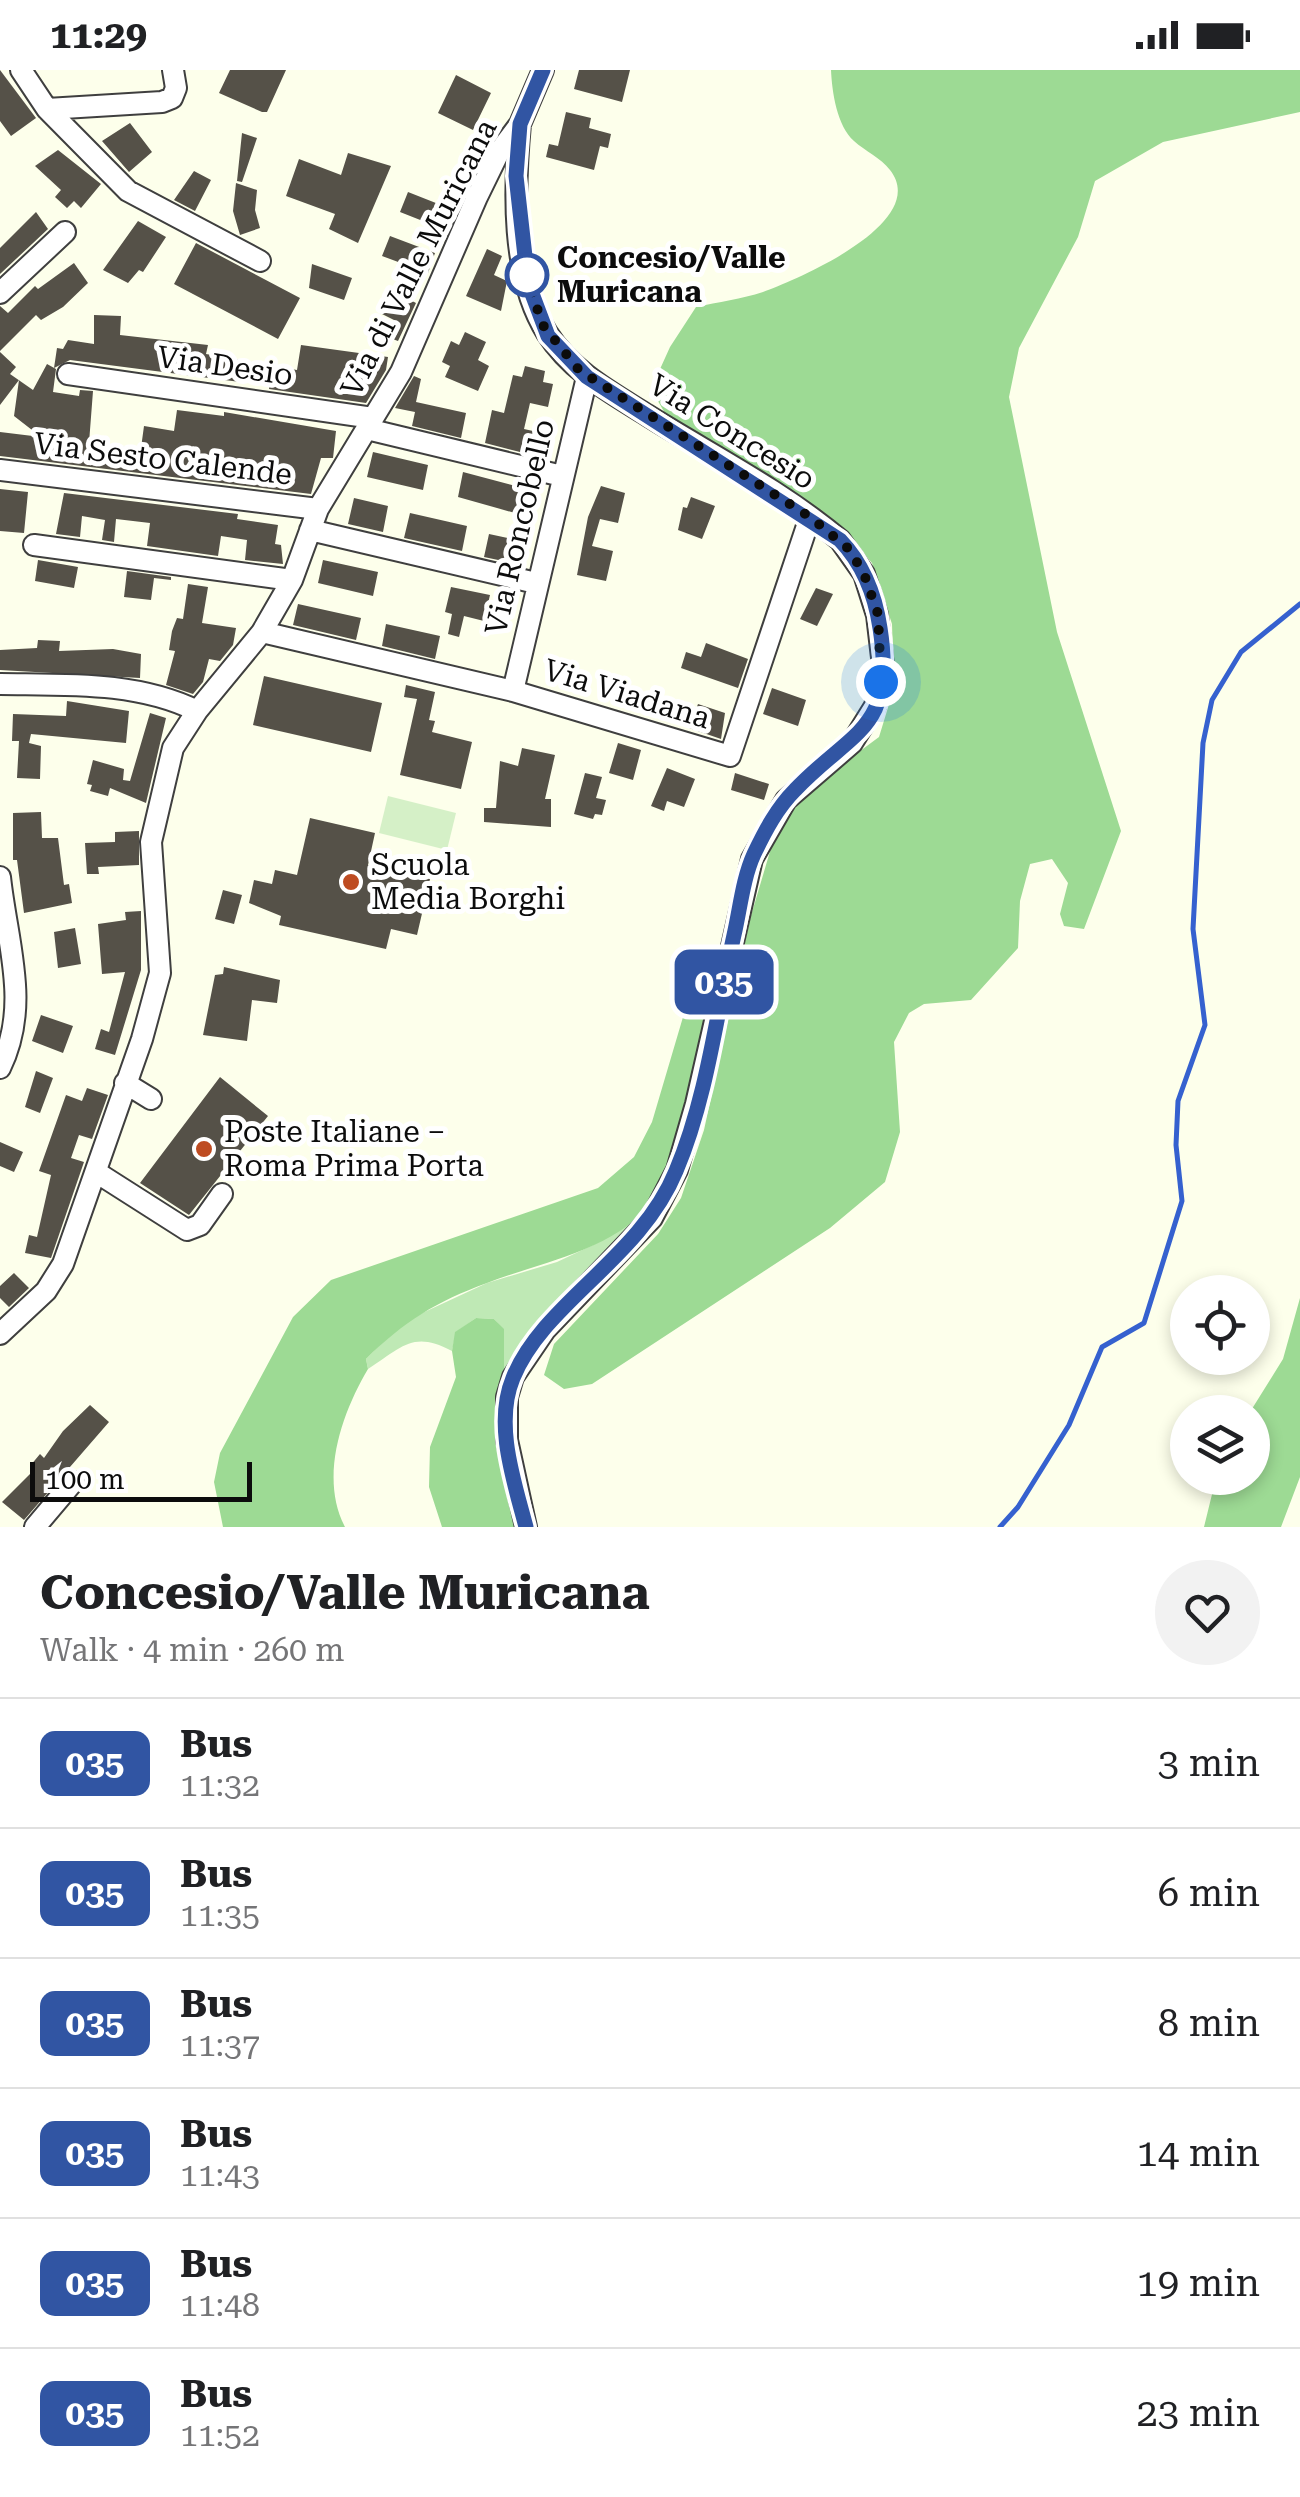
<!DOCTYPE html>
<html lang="en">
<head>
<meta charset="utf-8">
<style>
	:root { --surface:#fff; --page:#f2f2f2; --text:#202124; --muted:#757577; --line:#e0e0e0 }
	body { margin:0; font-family:"Roboto Serif",serif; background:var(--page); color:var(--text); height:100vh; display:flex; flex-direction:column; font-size:38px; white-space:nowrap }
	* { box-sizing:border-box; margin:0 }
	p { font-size:32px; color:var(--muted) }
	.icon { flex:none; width:55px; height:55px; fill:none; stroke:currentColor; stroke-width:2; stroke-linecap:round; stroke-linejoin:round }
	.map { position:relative; height:1457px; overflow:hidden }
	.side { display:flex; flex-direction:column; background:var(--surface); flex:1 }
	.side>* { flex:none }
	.badge { padding:0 20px; border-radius:15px; font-size:35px; line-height:65px }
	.buttons { position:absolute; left:1170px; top:1205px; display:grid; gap:20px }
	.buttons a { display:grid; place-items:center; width:100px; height:100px; border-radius:50%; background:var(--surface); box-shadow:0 5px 15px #0003; font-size:50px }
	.scale { position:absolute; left:30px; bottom:25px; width:222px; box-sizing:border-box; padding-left:10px; border:5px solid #0c0c0c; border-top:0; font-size:28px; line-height:35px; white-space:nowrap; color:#0c0c0c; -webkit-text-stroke:8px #fff; paint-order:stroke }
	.you { position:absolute; width:50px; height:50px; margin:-25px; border:8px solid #fff; border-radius:50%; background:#1a73e8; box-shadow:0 0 0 15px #1a73e833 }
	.map>.badge { position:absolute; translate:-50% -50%; box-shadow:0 0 0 5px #fff }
	.round { display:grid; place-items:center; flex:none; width:105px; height:105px; border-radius:52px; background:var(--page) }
	.summary { display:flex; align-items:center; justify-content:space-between; height:170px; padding:0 40px }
	h1 { font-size:48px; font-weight:700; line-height:75px }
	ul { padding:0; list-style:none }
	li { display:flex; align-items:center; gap:30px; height:130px; padding:0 40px; border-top:2px solid var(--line) }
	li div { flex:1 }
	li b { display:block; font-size:38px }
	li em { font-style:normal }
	li .badge { min-width:110px; font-weight:700; text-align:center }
	.status { display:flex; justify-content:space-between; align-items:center; height:70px; padding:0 50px; background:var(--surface); direction:ltr }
	.status svg { height:28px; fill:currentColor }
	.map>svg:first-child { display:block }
</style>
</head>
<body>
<div class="status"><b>11:29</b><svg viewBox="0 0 49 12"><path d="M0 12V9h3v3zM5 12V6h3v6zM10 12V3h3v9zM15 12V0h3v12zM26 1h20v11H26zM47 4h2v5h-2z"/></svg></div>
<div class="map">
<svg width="1300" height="1457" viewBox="0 0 1300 1457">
	<rect width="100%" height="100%" fill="#fdffeb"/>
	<path fill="#bfe9b5" d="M655,1130L642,1151L544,1247L504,1301V1260L494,1249L476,1248L456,1262L452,1281C413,1260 402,1277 368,1299L366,1289L405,1251L487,1213L557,1192L593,1175Z"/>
	<path fill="#9dda94" d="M831,0H1300V42L1163,72L1095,111L1078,167L1019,278L1009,327L1057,562L1121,761L1084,859L1064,856L1060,844L1068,813L1052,789L1030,794L1020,831L1018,878L971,930L924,934L909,943L894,972L900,1062L885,1112L830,1158L592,1314L564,1319L544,1305L554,1274L658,1164L681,1128L704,1060L750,849L771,778L789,742L821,710L879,667L894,618L892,554L872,493L841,457L670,352L651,319L670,277L696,237C718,232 742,229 763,222C799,209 931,152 890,100C881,88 865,81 854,71C837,56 832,22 831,0Z
		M691,920H707L716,925C702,978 686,1089 655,1129C617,1180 541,1192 487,1213C435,1232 405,1251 366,1289L368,1299C342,1343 319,1407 345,1457H223L214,1412L220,1383L293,1247L331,1210L598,1118L634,1087L652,1052Z
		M1300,1228V1407L1281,1457H1204L1216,1408H1252L1250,1342L1283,1289Z
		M476,1248L494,1249L504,1259V1301L498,1331L519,1457H442L429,1417L430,1377L456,1307L452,1281L455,1262Z"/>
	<path fill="#d5f0c7" d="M388,726L456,743L447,780L379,763Z"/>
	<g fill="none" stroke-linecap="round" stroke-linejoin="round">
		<path stroke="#3561cf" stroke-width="5" d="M1000,1457L1018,1437L1069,1355L1102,1277L1144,1253L1182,1131L1176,1075L1178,1031L1205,955L1193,859L1203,673L1212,630L1241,582L1300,534"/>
	</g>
	<path fill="#555148" d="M0,0L36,48L11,66L0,51Z
		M230,0H286L267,42H262L219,23Z
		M579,0H630L622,32L574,19Z
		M456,5L491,23L473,60L438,43Z
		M566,42L591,48L589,58L611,64L608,78L600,76L594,100L546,87L549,74L558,76Z
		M130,53L152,82L129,102L102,71Z
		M242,63L257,68L242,112L237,111Z
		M58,80L101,114L81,138L74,131L67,138L55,127L61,120L35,96Z
		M348,83L391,96L358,173L329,159L335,144L286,126L299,89L341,105Z
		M194,101L211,110L195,141L174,130Z
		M236,113L257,120L255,140L260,158L240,165L233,141Z
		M408,122L446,137L438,157L400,142Z
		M36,142L48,159L0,204V178Z
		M138,151L166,167L143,202L139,200L128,213L103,200Z
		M390,166L435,183L428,203L382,186Z
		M196,173L300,228L278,269L174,214Z
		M487,179L502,186L494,205L507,211L501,241L466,226Z
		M74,193L88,213L63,237L41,250L36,245L0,281V236L8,243L35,216L38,219Z
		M312,194L352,208L344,230L309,218Z
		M391,220L416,233L398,271L387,267L394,250L380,243Z
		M94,245L121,246L120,265L208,275L206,284L297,300L301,275L388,287L386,300L366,333L269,319L270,310L247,300L246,311L240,312L70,290L54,298L57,278L63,279L68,270L94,274Z
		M465,262L486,272L478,290L489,296L478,321L445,307L450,296L442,292L451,271L459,275Z
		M0,282L16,297L10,304L33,320L47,294L56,299L53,322L79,326L80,320L93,321L89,373L141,378L144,356L174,361L177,340L224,346V342L336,361L333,388H321L311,424L0,386V362L41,367L14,346L19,310L0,335Z
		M525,296L545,301L543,312L553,314L548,337L530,333L524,359L533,361L528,384L485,373L492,340L504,343L513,305L522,307Z
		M414,306L421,309L416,332L466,343L461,368L412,356L415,342L395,338Z
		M373,382L428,395L423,420L367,407Z
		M463,402L535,421L529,447L458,427Z
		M601,416L625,423L618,453L600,449L592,476L613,481L606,511L577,505L588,447Z
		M0,419L28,422L24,463L0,461Z
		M64,423L238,444L237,449L278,455L275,474L281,475L283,494L245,490L247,470L221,466L218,486L147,476L150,453L116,449L114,472L102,470L105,450L82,446L80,467L56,464Z
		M691,427L715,436L702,469L678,460L683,437L687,438Z
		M354,428L388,436L383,462L348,454Z
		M410,443L467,456L462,481L404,468Z
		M489,464L526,472L521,495L484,487Z
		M38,490L78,497L74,518L35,511Z
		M323,490L378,502L373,526L318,513Z
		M127,501L171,507V510L154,508L151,530L124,527Z
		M188,514L208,517L202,553L236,558L233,575L220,591L209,589L203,612L193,624L166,615L175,581L169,580L172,561L177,548L183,549Z
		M451,517L490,525L484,551L464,546L459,567L448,564L452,544L445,542Z
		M816,518L833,524L817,556L800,549Z
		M298,534L361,548L356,570L293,555Z
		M386,554L440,566L435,589L382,576Z
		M38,570L60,571L59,581L113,579L141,584L140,608L0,600V580L37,578Z
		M706,573L748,589L738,618L681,598L686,582L701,587Z
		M264,606L382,633L371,682L253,655Z
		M406,615L435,622L429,650L435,651L432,662L472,672L461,719L400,705L417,629L404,627Z
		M772,618L806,630L798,656L763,644Z
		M67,631L129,641L126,673L31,664L29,673L41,676L40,709L17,708L19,671H12L13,644L66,646Z
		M698,634L725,643L721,669L689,658Z
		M150,643L166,648L146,733L110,718L108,726L90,721L92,715L87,714L93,690L124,699L123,710L130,711Z
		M618,673L641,680L633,710L609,703Z
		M522,678L555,685L545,729H551V757L484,752V738H496L500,691L518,696Z
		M667,698L695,709L684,737L667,731L664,741L651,736Z
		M585,703L602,707L596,728L606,730L602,745L595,744L593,749L574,744Z
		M735,703L769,714L764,730L731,720Z
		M41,742L42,768H58L64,815L69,814L72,833L24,843L17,790H13V743Z
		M310,748L375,763L368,795L430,809L417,865L391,859L386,879L279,855L281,846L249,833L254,810L272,814L275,800L297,805Z
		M139,761V795L98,797L99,804H87L85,773L115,772V762Z
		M223,820L242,825L234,854L215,849Z
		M141,841V900L115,985L95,979L101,959L109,962L125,902L102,904L98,854L126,850L125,842Z
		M75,858L81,894L58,898L54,862Z
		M224,897L280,910L277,933L252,930L247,971L203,965L215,905L223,904Z
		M41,945L73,956L63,983L32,971Z
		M36,1001L53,1008L40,1043L25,1037Z
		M220,1007L268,1046L189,1145L140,1113Z
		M87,1018L108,1025L92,1069L79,1065L71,1088L84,1092L51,1188L25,1183L29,1165L37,1167L51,1105L39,1101L66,1025L82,1031Z
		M0,1072L23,1082L14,1102L0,1096Z
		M14,1203L29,1218L9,1237L0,1228V1216Z
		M90,1335L109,1352L24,1450L2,1432L35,1399L30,1396L40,1384L44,1388L63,1361Z"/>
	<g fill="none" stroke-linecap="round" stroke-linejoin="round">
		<g stroke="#3f3f3f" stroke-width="24">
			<path id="minor" d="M21,0L47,39L162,32L172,28L176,18L173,0
				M47,39L128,121L260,191
				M520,54C514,119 511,206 547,263C571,301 610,322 647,345C711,385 782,421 840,470L864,504L877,545L883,596L875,636L852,673L786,730L752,789L696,1034L677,1100L652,1148L545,1260L513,1307L507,1327V1370L526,1457
				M0,223L65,162
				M68,304L373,348
				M367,359L562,406
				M0,400L318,439
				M310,460L536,513
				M34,475L292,510
				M262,562L513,621L730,686L810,447
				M0,614C65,615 137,611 197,641
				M513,621L587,307
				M0,807C7,873 31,935 0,998
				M125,1013L151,1029
				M96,1102L187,1160L200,1155L222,1124
				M0,1264L46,1221L63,1194L142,969L160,903L151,772L173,678L197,641L262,562L292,510L318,439L401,302L477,127L499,82L520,54L543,0
				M35,1457L73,1412"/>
		</g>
		<use href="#minor" stroke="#fff" stroke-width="20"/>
	</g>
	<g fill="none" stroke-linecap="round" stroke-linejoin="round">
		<g stroke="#fff" stroke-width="22">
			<path id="line" d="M526,1457C514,1411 494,1354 513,1308C544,1232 640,1189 676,1101C707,1028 717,942 734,865C740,839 743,808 754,784C765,761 777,738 795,720C853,659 896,661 880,558C875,524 863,494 840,470L587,307L548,266L528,213L516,106L520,54L543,0"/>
		</g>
		<use href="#line" stroke="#3155a3" stroke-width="15"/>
		<path stroke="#0c0c0c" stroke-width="10" stroke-dasharray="0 18" d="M527,205L542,254L579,300L810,447L849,479L864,504L878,544L881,612"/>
	</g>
	<circle fill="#fff" stroke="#3155a3" stroke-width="5" cx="527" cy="205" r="20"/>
	<g fill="#be4c22" stroke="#fff" stroke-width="4">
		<circle cx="351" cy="812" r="10"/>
		<circle cx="204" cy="1079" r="10"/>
	</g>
	<g text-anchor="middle" stroke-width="10" stroke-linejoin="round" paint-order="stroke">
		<g font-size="30" fill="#0c0c0c" stroke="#fff">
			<text transform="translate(419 188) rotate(-63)" y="10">Via di Valle Muricana</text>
			<text transform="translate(225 296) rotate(8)" y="10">Via Desio</text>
			<text transform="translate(732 362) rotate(32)" y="10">Via Concesio</text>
			<text transform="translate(163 389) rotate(7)" y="10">Via Sesto Calende</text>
			<text transform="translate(520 457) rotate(-77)" y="10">Via Roncobello</text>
			<text transform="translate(627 624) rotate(17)" y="10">Via Viadana</text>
		</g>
		<g font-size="30" font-weight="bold" fill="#0c0c0c" stroke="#fff" text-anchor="start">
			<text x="557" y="198">Concesio/Valle<tspan x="557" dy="34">Muricana</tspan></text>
		</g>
		<g font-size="30" fill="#0c0c0c" stroke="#fff" text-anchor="start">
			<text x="371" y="805">Scuola<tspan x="371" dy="34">Media Borghi</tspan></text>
			<text x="224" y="1072">Poste Italiane –<tspan x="224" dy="34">Roma Prima Porta</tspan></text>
		</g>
	</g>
</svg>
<div class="buttons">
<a><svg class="icon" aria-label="locate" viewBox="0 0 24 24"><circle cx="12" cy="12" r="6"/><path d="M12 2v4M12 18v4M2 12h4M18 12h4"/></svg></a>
<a><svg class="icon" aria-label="layers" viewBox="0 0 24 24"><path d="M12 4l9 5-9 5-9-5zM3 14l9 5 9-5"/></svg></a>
</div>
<div class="scale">100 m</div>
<div class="you" style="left:881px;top:612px"></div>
<b class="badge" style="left:724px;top:912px;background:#3155a3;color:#fff">035</b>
</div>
<section class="side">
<div class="summary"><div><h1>Concesio/Valle Muricana</h1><p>Walk · 4 min · 260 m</p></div><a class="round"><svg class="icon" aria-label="heart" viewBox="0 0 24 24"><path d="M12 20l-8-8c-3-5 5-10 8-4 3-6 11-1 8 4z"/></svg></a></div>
<ul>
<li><span class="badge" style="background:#3155a3;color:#fff">035</span><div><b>Bus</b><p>11:32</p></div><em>3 min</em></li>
<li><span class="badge" style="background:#3155a3;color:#fff">035</span><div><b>Bus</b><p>11:35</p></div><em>6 min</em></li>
<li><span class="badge" style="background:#3155a3;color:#fff">035</span><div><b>Bus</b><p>11:37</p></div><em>8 min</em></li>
<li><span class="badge" style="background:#3155a3;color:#fff">035</span><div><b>Bus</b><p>11:43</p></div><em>14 min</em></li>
<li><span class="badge" style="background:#3155a3;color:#fff">035</span><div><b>Bus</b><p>11:48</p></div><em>19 min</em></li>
<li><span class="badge" style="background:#3155a3;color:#fff">035</span><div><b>Bus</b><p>11:52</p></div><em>23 min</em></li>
</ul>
</section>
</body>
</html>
